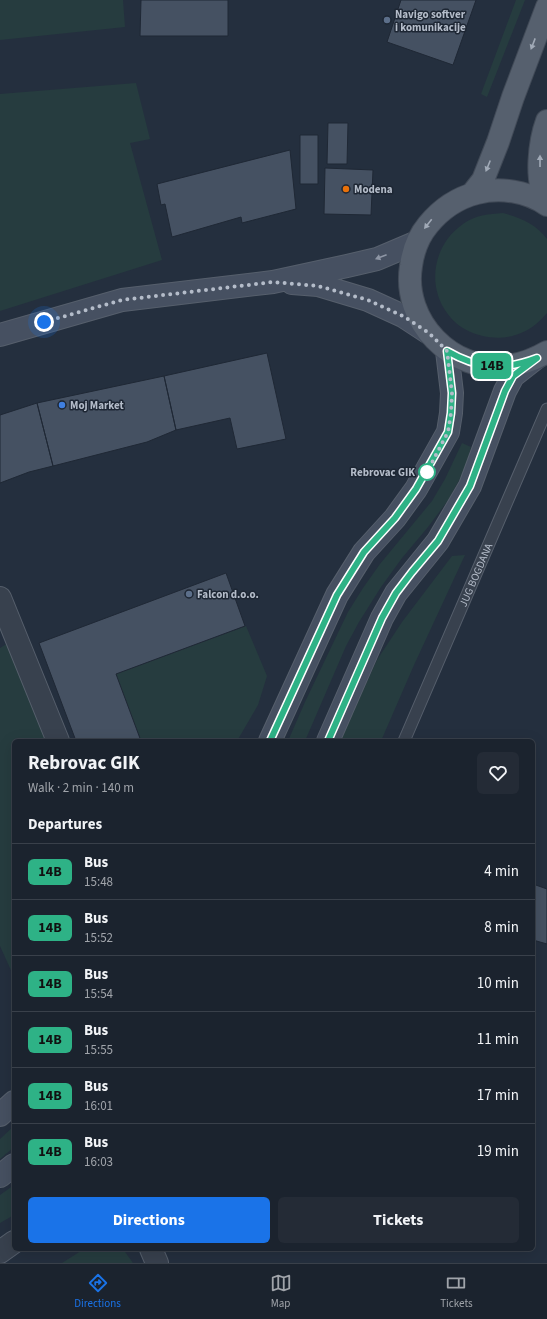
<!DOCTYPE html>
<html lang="en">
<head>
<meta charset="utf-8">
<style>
	:root { --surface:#1b232e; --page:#242b36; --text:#f1f3f6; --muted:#a0a4aa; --line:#39404a; --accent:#1a73e8 }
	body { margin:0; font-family:"Source Sans 3",sans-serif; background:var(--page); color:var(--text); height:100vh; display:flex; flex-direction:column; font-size:15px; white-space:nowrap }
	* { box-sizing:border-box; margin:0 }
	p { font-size:13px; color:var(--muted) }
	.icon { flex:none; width:22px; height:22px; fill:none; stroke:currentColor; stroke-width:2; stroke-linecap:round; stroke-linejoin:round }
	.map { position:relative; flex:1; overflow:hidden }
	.side { position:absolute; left:12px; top:739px; width:523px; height:512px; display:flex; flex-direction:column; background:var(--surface); border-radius:6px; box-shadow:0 4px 16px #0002,0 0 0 1px var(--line) }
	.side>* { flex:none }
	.badge { padding:0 8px; border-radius:6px; font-size:14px; line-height:26px }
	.you { position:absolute; width:20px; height:20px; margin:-10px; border:3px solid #fff; border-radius:50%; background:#1a73e8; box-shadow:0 0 0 6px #1a73e833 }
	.map>.badge { position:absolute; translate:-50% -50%; box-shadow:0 0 0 2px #fff }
	h2 { padding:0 16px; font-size:15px; line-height:36px }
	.round { display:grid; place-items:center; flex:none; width:42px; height:42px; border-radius:6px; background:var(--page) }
	.overview { display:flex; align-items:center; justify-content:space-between; height:68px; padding:0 16px }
	h1 { font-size:19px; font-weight:700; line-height:30px }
	.cta { display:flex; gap:8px; margin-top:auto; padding:8px 16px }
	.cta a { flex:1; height:46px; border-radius:6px; background:var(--accent); color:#fff; font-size:16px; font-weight:700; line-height:46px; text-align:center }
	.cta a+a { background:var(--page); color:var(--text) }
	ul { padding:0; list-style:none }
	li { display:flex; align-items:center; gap:12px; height:56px; padding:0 16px; border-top:1px solid var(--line) }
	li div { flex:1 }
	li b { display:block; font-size:15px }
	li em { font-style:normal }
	li .badge { min-width:44px; font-weight:700; text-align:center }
	.tab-bar { display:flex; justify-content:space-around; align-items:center; height:56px; border-top:1px solid var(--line); background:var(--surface); font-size:11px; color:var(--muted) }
	.tab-bar a { display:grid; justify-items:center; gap:2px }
	.tab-bar .current { color:var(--accent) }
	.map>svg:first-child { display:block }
</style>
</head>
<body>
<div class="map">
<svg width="547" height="1263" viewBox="0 0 547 1263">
	<rect width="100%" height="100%" fill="#242f3e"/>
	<path fill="#263c3f" d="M0,0H123L125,27L0,40Z
		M516,0H525L487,97L481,94Z
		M136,83L150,139L130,143L162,260L0,311V94Z
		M503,213C521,218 536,224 547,239V313C540,321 532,329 521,333C496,344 462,335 447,313C426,284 434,244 463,224C475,215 489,214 503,213Z
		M462,443L471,447L466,467L449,499L428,527L402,558L381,587L359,622L346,646L305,741H288L305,702L348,612L363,588L380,564L432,501L445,479Z
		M465,555L414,665L381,741H340L377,660L402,622L452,556Z
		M246,626L267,676L258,705L237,741H141L116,674Z
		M10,642L47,741H14V977L0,946V648Z
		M14,1126V1147L0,1159V1139Z
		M14,1185V1215L0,1223V1195Z
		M84,1249H123L133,1263H62Z"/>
	<path fill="#455162" stroke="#1f2835" d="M141,0H228V36H140Z
		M401,0H476L453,65L387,42Z
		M328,123H348L347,164H327Z
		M300,135H318V184H300Z
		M290,150L296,209L242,223L241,217L172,237L165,204L161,205L157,184Z
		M325,168L373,170L371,215L324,214Z
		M267,353L286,439L237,449L230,418L176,430L164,376Z
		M164,376L176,430L147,442L53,466L37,403Z
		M37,403L53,466L29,472L0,483V415Z
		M226,573L245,626L116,674L141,741H76L39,643Z
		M533,884L547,889V944L533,940Z"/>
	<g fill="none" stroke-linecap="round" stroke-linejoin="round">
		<g stroke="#565f6c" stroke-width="13">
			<g id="lane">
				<path id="s1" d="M404,741L547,409"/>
			</g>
		</g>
		<g stroke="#565f6c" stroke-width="24">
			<path id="street" d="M0,598L58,741
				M151,1249L157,1263
				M0,1252L14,1242"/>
		</g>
		<g stroke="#565f6c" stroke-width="24">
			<path id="secondary" d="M292,283L318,285L368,300L403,316L429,333
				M0,335L122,300L273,282L347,266L377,259L417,242
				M270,741L337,595L364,552L395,518L416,489L448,432L451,413L452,393L447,351
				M328,741L382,618L396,593L438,541L470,486L505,391L513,376L536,358
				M0,1115L14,1102
				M0,1176L14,1165"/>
		</g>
		<g stroke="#414a57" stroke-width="24">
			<path id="primary" d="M547,121C540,140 534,182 547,199
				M472,194L483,180L498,142L513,97L547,7
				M547,205C527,191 500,187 477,193C457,198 441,209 428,225C418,237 413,251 411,266C402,321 452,373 508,366C522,364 535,359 547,352"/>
		</g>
		<use href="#lane" stroke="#38414e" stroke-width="11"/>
		<use href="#street" stroke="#38414e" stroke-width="22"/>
		<use href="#secondary" stroke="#465061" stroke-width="22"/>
		<use href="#primary" stroke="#56606e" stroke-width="22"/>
	</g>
	<defs><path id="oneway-solid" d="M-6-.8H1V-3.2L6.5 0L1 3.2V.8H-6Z"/></defs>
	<g fill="#a1aab7">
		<use href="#oneway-solid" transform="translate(533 44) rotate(111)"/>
		<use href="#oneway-solid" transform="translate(540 161) rotate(-90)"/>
		<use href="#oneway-solid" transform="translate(488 166) rotate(112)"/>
		<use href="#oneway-solid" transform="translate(428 224) rotate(128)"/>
	</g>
	<use fill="#8e96a5" href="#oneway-solid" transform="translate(381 257) rotate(159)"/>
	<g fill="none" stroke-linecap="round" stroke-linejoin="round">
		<g stroke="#fff" stroke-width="9">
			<path id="line" d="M270,741L337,595L364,552L395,518L416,489L448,432L451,413L452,393L447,351C478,369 503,371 537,358L513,376L505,391L470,486L438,541L412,572L396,593L382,618L328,741"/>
		</g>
		<use href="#line" stroke="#2eb286" stroke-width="6"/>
		<path stroke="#b4bcc9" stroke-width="4" stroke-dasharray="0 7.2" d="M44,322L122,300L273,282L318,286L368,300L403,316L429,333L447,351L452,393L451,413L448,432L427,472"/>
	</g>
	<g fill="#5c6f8a" stroke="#1d2633" stroke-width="1.5">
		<circle cx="387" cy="20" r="4"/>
		<circle cx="189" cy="594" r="4"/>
	</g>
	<circle fill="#e8710a" stroke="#1d2633" stroke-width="1.5" cx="346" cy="189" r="4"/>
	<circle fill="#3f7fe0" stroke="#1d2633" stroke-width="1.5" cx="62" cy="405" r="4"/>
	<circle fill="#fff" stroke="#2eb286" stroke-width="2" cx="427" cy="472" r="8"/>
	<g text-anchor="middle" stroke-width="3" stroke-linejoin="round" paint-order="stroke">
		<g font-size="11" font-weight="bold" fill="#b4bcc9" stroke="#1d2633" text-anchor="start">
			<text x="395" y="18">Navigo softver<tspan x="395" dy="13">i komunikacije</tspan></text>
			<text x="354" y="193">Modena</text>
			<text x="70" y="409">Moj Market</text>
			<text x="197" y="598">Falcon d.o.o.</text>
		</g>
		<g font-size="11" font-weight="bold" fill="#b4bcc9" stroke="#1d2633" text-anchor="end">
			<text x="415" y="476">Rebrovac GIK</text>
		</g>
		<g font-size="11" fill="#b4bcc9" stroke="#1d2633">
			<text dy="4" stroke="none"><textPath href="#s1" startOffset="181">JUG BOGDANA</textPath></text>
		</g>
	</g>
</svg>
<div class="you" style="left:44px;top:322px"></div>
<b class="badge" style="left:492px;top:366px;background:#2eb286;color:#111">14B</b>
<section class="side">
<div class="overview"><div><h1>Rebrovac GIK</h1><p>Walk · 2 min · 140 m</p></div><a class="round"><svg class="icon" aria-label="heart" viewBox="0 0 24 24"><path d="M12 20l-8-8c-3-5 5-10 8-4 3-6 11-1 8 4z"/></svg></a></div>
<h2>Departures</h2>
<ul>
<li><span class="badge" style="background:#2eb286;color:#111">14B</span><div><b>Bus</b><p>15:48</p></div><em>4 min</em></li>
<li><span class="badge" style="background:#2eb286;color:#111">14B</span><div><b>Bus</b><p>15:52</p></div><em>8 min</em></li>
<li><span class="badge" style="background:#2eb286;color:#111">14B</span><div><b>Bus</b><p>15:54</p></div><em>10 min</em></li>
<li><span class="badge" style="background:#2eb286;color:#111">14B</span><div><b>Bus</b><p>15:55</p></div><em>11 min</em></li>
<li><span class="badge" style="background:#2eb286;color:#111">14B</span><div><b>Bus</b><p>16:01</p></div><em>17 min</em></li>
<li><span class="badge" style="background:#2eb286;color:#111">14B</span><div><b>Bus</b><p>16:03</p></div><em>19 min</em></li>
</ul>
<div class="cta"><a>Directions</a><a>Tickets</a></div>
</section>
</div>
<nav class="tab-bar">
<a class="current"><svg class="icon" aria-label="directions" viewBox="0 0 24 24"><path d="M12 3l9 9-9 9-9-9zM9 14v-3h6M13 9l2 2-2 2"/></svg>Directions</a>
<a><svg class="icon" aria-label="map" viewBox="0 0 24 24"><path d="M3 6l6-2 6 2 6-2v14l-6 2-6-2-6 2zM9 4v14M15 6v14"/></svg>Map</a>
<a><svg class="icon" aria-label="tickets" viewBox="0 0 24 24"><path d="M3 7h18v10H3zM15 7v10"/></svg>Tickets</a>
</nav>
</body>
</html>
